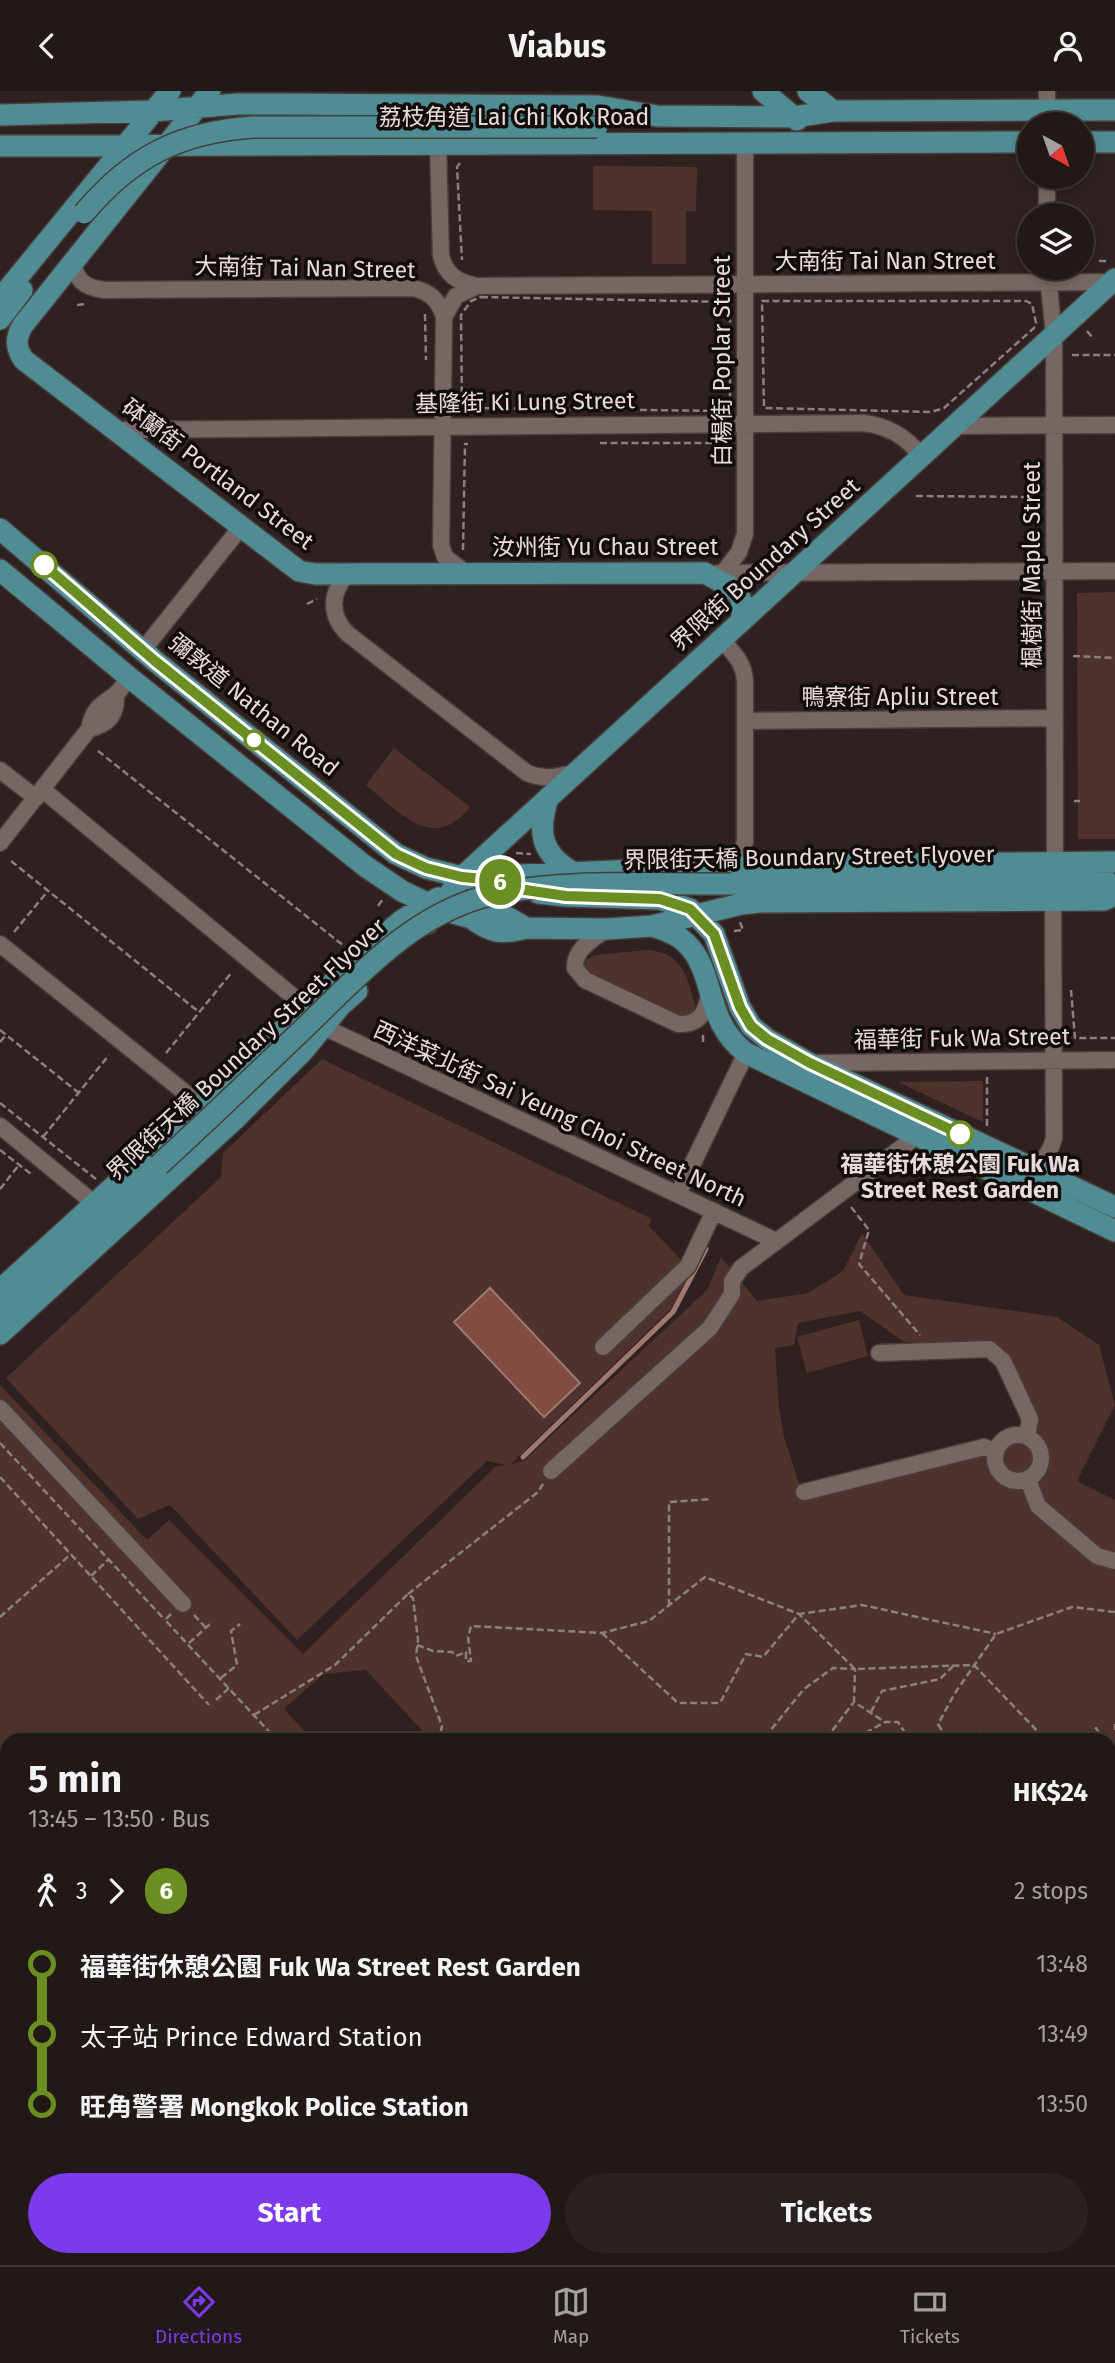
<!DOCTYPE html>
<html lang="en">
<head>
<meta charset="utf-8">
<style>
	:root { --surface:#221917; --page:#2a2220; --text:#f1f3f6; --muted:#a2a0a1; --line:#3f3836; --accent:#7c3aed }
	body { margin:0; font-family:"Fira Sans","Noto Sans TC",sans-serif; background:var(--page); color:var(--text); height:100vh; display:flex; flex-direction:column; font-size:26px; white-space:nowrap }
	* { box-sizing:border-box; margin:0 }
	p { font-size:23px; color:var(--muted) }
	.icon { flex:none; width:38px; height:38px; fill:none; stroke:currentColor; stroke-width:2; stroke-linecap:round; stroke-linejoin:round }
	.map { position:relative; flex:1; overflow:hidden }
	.side { position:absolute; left:0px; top:1642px; width:1116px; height:534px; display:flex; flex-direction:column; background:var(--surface); border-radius:21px 21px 0 0; box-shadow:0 4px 10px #0003,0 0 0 2px var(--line) }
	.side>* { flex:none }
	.badge { padding:0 14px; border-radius:23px; font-size:24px; line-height:46px }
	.needle { width:46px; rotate:140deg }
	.buttons { position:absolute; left:1017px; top:21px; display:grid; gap:14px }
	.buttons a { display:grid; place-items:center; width:77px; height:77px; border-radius:50%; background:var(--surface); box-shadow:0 4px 10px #0003,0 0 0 2px var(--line); font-size:35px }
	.map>.badge { position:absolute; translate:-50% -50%; box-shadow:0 0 0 4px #fff }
	.legs { display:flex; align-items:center; gap:10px; height:77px; padding:0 28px; font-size:23px }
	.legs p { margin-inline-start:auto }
	.head { display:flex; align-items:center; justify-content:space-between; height:119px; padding:0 28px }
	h1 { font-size:38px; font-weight:700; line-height:52px }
	.primary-button { display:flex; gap:14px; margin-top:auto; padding:14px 28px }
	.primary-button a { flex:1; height:80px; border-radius:42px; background:var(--accent); color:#fff; font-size:28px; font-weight:700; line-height:80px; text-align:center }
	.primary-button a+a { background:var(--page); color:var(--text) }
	ul { padding:0 28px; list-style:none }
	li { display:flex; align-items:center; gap:24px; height:70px; font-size:26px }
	li i { display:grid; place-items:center; width:10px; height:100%; margin:0 9px; background:currentColor }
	li i::after { content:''; width:18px; height:18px; margin:-9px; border:5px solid; border-radius:50%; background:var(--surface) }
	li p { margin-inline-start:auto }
	li:first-child i { background:linear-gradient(#0000 50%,currentColor 0) }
	li:last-child i { background:linear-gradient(currentColor 50%,#0000 0) }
	header { display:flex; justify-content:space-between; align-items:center; height:91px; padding:0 28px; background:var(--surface); font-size:32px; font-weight:700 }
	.tab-bar { display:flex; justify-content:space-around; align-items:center; height:98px; border-top:2px solid var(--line); background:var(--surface); font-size:19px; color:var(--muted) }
	.tab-bar a { display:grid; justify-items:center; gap:4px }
	.tab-bar .active { color:var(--accent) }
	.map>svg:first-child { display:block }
</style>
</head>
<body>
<header><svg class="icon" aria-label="back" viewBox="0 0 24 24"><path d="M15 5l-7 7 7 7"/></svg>Viabus<svg class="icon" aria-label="person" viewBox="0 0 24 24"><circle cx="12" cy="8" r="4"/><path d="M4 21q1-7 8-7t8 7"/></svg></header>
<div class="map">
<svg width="1115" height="2174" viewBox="0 0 1115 2174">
	<rect width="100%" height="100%" fill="#2e211f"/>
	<path fill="#50322c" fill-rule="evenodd" d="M593,75L697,76L696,120H686V173H652V120L593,119Z
		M1115,501V748H1078L1077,502Z
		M394,657L470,716C434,763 398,720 366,694Z
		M647,859C685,861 687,889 697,919L694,923L681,927L589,884L585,879L586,869L594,864Z
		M322,968L652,1128L649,1135L691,1179L671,1218L510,1374L525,1369L707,1199L721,1166L757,1210L808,1202L843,1180L862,1142L904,1204L1057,1226L1099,1254L1115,1314L1077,1390L1115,1409V1992L1110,1996V1648H430L366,1579L323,1583L284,1618L312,1648H7V1917L0,1910V1294L147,1449L169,1429L303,1563L495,1376L505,1374L487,1370L297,1549L170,1414L138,1428L6,1287L221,1086L223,1062ZM860,1220L904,1251H973L990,1253L1001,1258L1009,1266L1033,1343L927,1375L802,1402L784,1346L779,1316L775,1257L794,1254L798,1232Z
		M983,990V1031L898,991Z
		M859,1229L868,1265L807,1282L797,1246Z
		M200,2168H251L245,2174H205Z
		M919,2168H966L959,2174H925Z"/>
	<path fill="#814c42" stroke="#9f7870" stroke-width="2" d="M490,1197L580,1292L544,1326L454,1231Z"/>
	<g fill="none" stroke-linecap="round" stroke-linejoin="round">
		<path stroke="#9f7870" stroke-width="5" d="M523,1366L673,1221L706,1158"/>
		<g stroke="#483d3b" stroke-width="19">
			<path id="minor" d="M1047,33V0
				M438,51L441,165C446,184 457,191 477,195
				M1047,124V86
				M74,169C74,189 85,197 105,199L413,197C430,201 439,209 444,226L441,454L445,466L466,482
				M1047,177L1054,244L1055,770
				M444,226L456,205L477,195L1115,191
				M954,335L1115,334
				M118,339L863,332C888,335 906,345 921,365
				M718,482L1115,480
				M723,482L739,461L745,443V51
				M348,483C330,501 329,525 348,543L527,682C544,689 557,686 574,682
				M721,548C733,562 744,571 745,590V751L740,765L728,775
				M143,559L241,436
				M745,630L1055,627
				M89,638C109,633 117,624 116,603
				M0,679L36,707
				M43,699L306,916
				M0,752L89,638C93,618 99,615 115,604C120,600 125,592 130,587
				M607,838C593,848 574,858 575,877L585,889L678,933C700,934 707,921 709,901
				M0,853L208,1020
				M324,936L776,1150
				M812,972L1115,969
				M0,1035L95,1113
				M1025,1073C1042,1074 1050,1063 1054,1047L1053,808
				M678,1103L746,962
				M603,1256L688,1175L714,1120
				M879,1262L989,1258L1003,1270L1030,1328L1027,1345
				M0,1317L183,1513
				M995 1367a23 23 0 1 1 46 0a23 23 0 1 1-46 0Z
				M551,1380L710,1237L732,1203V1190L741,1177L917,1045
				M1028,1389L1038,1415L1097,1465L1115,1470
				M804,1401L984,1356L995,1360
				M370,2168L375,2174
				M724,2168L729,2174
				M831,2174L838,2168
				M1097,2174L1104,2168"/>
		</g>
		<g stroke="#483d3b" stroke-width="24">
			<path id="major" d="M210,0L23,234C15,247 15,257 24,269L299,480L315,483L705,482C727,496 748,497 741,530
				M763,0L797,29
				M808,0L833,20
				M0,24L153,20L237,13H275L598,15L657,25L794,26L833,20L1115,19
				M1082,51H1115
				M0,55L1029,51
				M0,208L170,0
				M0,228L22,199
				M0,438L155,570L396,763L426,777L462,786L496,789L521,784L728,775L1115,771
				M0,479L130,587L365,775L402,800L439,818L471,827L485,824L509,827L526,837L607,838L652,835L741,813L760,811L1104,809L1115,804
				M548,707C537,741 541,762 572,781
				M731,793L1105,789L1115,797
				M538,802L566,805L660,808L690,818L714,843L740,916L751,935L767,948L809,972L1115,1116
				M471,827C492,843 502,843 526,837
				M428,832L462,786L1115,188
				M652,835C664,839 677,843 686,852C717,882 703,929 746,962L1115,1140
				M0,1199L202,1015L376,851L401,830L438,807
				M0,1220L159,1074
				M0,1243L234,1029L303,960L341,914L357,900
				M0,1990L7,1998
				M1110,2088L1115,2083
				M159,2168L164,2174
				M1006,2174L1013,2168"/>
		</g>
		<path stroke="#8b807e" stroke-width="2.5" stroke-dasharray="7 3.5" stroke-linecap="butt" d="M460,72L457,76L462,169
			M1099,170H1108
			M481,206L730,211V320L462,317L461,224L471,210Z
			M762,210H1026L1032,213L1036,232L1034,237L944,317L931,321L764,317Z
			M77,214L87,213
			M425,223L426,269
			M1087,240L1092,246
			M1072,264H1115
			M600,352H727V362
			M916,405L1035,406
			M463,459L465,353H468
			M307,513L317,508
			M1073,565L1115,567
			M98,660L344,855
			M1074,710H1080
			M516,762L531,763
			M11,770L199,921
			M378,815L383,808
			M734,840L743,839L740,831
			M14,841L47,801
			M1071,899L1075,947H1115
			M0,939L79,1002
			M703,944V951
			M0,951L6,944
			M166,962L232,881
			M0,1012L96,1088
			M987,1035V986
			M43,1046L109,964
			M0,1059L31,1083
			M0,1098L19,1074
			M851,1116L869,1139L859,1173L920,1244
			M0,1352L165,1529
			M0,1386L209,1614
			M91,1485L109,1468
			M408,1503L538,1401L543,1393
			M669,1515V1411L711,1408
			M171,1523L165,1529L276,1648
			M194,1524L206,1537
			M0,1526L71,1463
			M602,1542L678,1612H720L746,1563L763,1566L799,1523L862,1514L996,1543
			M189,1552L210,1533
			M417,1554L433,1560L452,1561L456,1565L466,1561V1570H471L468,1546L471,1535L602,1542L649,1530L705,1486L799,1523L855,1578L974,1574L1045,1648
			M221,1587L237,1574L231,1540L240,1533
			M216,1609L229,1597
			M871,1621L882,1600L940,1588L953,1575
			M254,1624L335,1574L408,1503L413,1507L418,1549L416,1565L442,1635L439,1648
			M1115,1633V1639
			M980,1640L987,1648
			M770,1648V1640L804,1598L833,1577L855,1578L854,1611L885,1631
			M826,1648L853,1612
			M858,1648V1646L885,1631H898L909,1648
			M947,1648L938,1633L955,1602L996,1543L1072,1516L1115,1521
			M1093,1648L1096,1637L1103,1648
			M1110,1660L1115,1670
			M1110,2060L1115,2055
			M971,2174L978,2168"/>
		<use href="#minor" stroke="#776764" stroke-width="16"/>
		<use href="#major" stroke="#4f8c93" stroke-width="21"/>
		<g stroke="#483d3b" stroke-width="24" stroke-linecap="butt">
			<path id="major-bridge" d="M84,122C131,66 180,41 253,36H597
				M159,1074C206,1031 252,987 298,943C353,891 407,827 483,806C557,787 654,794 731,793"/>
		</g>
		<use href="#major-bridge" stroke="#4f8c93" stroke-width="21"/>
	</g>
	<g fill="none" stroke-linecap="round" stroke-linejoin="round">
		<g stroke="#fff" stroke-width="16">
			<path id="line-1" d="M44,474L155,570L396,763L426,777L462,786L496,789L512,797L566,805L660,808L690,818L714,843L740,916L751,935L767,948L810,972L960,1043"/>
		</g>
		<use href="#line-1" stroke="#6b8e23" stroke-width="10"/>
	</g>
	<g fill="#fff" stroke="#6b8e23" stroke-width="3.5">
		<circle cx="44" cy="474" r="12"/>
		<circle cx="254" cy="649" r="9"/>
		<circle cx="960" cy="1043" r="12"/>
	</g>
	<g text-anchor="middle" stroke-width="7" stroke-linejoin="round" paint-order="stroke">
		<g font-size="23" fill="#e6dddb" stroke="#120d0b">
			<text x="514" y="34">荔枝角道 Lai Chi Kok Road</text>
			<text x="885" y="178">大南街 Tai Nan Street</text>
			<text transform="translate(305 177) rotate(1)" y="8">大南街 Tai Nan Street</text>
			<text transform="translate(722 270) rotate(-90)" y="8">白楊街 Poplar Street</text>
			<text transform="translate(525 311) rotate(-1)" y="8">基隆街 Ki Lung Street</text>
			<text transform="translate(218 383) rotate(37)" y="8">砵蘭街 Portland Street</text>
			<text x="605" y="464">汝州街 Yu Chau Street</text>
			<text transform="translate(765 473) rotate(-42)" y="8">界限街 Boundary Street</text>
			<text transform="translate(1032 474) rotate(-90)" y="8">楓樹街 Maple Street</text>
			<text x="900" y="614">鴨寮街 Apliu Street</text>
			<text transform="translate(254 614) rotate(39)" y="8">彌敦道 Nathan Road</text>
			<text transform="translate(809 766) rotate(-1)" y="8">界限街天橋 Boundary Street Flyover</text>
			<text transform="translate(962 947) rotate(-1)" y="8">福華街 Fuk Wa Street</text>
			<text transform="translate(246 958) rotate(-43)" y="8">界限街天橋 Boundary Street Flyover</text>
			<text transform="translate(560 1023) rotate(25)" y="8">西洋菜北街 Sai Yeung Choi Street North</text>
		</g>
		<g font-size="23" font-weight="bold" fill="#e6dddb" stroke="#120d0b">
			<text x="960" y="1081">福華街休憩公園 Fuk Wa<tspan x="960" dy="26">Street Rest Garden</tspan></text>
		</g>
	</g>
</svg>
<div class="buttons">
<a><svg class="needle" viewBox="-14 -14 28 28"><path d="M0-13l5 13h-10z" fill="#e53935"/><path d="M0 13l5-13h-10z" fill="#a2a0a1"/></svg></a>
<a><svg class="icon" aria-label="layers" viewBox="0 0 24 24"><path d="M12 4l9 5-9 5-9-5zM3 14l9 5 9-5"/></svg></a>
</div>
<b class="badge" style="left:500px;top:791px;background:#6b8e23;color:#fff">6</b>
<section class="side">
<div class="head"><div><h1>5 min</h1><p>13:45 – 13:50 · Bus</p></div><b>HK$24</b></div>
<div class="legs"><svg class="icon" aria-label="walk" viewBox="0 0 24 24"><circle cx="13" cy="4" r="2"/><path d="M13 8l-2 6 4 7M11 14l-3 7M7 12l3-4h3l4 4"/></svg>3<svg class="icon" aria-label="forward" viewBox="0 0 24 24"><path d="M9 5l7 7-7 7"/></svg><b class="badge" style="background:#6b8e23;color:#fff">6</b><p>2 stops</p></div>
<ul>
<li><i style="color:#6b8e23"></i><b>福華街休憩公園 Fuk Wa Street Rest Garden</b><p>13:48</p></li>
<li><i style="color:#6b8e23"></i><span>太子站 Prince Edward Station</span><p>13:49</p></li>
<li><i style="color:#6b8e23"></i><b>旺角警署 Mongkok Police Station</b><p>13:50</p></li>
</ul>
<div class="primary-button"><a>Start</a><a>Tickets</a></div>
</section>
</div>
<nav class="tab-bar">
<a class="active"><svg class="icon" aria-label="directions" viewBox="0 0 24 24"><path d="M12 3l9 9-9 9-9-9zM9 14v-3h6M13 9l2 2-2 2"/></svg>Directions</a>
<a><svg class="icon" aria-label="map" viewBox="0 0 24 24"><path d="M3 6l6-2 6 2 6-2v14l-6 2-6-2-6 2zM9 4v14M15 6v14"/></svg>Map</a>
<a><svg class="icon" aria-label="tickets" viewBox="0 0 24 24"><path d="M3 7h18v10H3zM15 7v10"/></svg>Tickets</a>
</nav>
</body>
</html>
